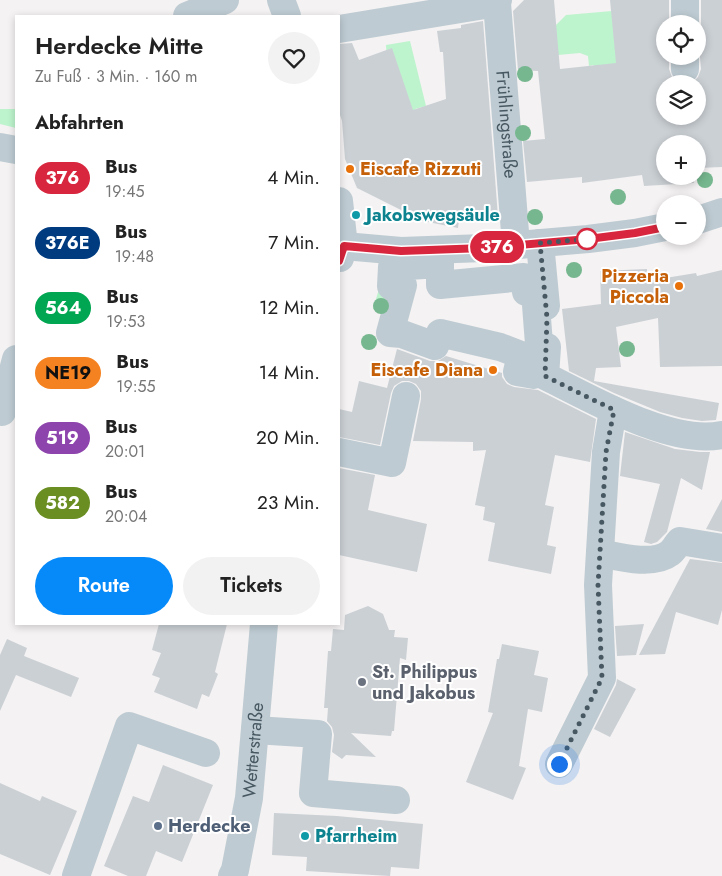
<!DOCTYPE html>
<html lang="de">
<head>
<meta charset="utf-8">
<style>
	:root { --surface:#fff; --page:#f2f2f2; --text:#222; --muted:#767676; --accent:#078af9 }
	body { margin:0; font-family:Jost,sans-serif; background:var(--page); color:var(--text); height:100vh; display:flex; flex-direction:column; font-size:19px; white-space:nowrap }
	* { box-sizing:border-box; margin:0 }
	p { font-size:16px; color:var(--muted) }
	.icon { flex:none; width:28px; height:28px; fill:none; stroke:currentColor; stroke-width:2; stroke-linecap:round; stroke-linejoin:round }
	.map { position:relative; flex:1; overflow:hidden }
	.details { position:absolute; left:15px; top:15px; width:325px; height:610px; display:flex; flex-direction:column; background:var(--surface); border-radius:0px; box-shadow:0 2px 8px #0003 }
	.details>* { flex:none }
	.badge { padding:0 10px; border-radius:16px; font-size:18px; line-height:32px }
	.buttons { position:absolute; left:656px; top:15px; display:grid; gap:10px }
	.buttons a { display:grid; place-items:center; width:50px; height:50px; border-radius:50%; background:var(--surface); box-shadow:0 2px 8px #0003; font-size:25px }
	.you { position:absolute; width:25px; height:25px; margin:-12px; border:4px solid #fff; border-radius:50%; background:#1a73e8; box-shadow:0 0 0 8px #1a73e833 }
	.map>.badge { position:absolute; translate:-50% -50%; box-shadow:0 0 0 2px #fff }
	h2 { padding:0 20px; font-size:19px; line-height:45px }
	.round { display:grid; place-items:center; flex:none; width:52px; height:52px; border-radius:26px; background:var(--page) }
	.headline { display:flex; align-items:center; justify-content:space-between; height:85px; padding:0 20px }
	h1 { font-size:24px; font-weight:600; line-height:38px }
	.primary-button { display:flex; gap:10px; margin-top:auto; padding:10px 20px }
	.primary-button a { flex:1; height:58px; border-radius:30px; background:var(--accent); color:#fff; font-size:20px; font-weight:600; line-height:58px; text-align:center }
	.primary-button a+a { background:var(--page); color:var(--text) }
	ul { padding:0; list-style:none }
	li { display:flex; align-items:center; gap:15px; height:65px; padding:0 20px }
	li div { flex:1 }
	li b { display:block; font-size:19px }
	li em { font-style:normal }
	li .badge { min-width:55px; font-weight:700; text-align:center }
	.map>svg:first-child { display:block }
</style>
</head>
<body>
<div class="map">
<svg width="722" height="876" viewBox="0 0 722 876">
	<rect width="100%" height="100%" fill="#f4f2f2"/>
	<path fill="#bdf4cd" d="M612,11L619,89L593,65L589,66L588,56L580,53L558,55L549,32L566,15Z
		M410,41L426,106L415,109L417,117L390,107L386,45Z
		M0,109H16V128L0,124Z
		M383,286L395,315L373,309L379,289Z"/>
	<path fill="#cbd0d5" d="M524,0H554L560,69L616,63L610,0H669V24H665V56H669V69L672,77L677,82L681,84H665V116H698V84H689L693,82L698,77L701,69L698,33L701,24V0H722V167L698,168V144H665V176H693L694,183L644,186L642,175L582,183V177L527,182L523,141L545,139L538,71L518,70L513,11Z
		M483,21L498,217L459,220L458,228L423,221L357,188L345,159L342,121L339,112V44L352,43L359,60L392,48L413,110L446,99L443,52H440L437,31L461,28V25Z
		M647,269V281L696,273L697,276L722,270V366L660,367L658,318L616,327L621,367L596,368L594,381L719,403L716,420L702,421L682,418L660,412L614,393L569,371L562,309L601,304L600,271Z
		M397,349L430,361H438L446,356L502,373V377L507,384L514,387L538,390L596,419L590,462L555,455L545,505L554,507L547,545L556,547L551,574L488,561L495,523L483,520L485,507L475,505L486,450L473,451V442L413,441L421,399V391L416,384L409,381H402L394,386L391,393L380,445L339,437V409L352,412L359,381L387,388Z
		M625,432L675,449L700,452H710L702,490L681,478L667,532L657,542L651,544L644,542L660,484L620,476Z
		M339,468L375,475L368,510L427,524L417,572L339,555Z
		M722,499V532L706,529Z
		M690,559L722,563V610L718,625L676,612L665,654L639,655Z
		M368,606L383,614L389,630H395L394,637L408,638L406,660L400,658L394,731H392L391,736L351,733L376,757L346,755L342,759L332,752L334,735L332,727L327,721L328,708H324L328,651H331L333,629L344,630L345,615Z
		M159,624H227L215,672L218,674L209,697L202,694L197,709L154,692L160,678L152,675L161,653L152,650Z
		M644,624L636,655L617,656L615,626Z
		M7,639L27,648L24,656L79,678L71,697L16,675L0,711V655Z
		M502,644L539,651L534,675L548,678L542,712L528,709L519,766L526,768L513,800L466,782L493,713L488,712L497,659H499Z
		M617,679L636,689L610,737L594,729L616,685Z
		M163,765L213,785L182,862L156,851L146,876H128L104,866L133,796L149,802Z
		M0,783L40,801L42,796L77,811L50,875L0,854Z
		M274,813L337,816L423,824L419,869L391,867L390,876L306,871L307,857L272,855Z"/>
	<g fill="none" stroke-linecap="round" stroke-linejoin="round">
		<g stroke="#becbd2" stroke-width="28">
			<path d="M281,0L287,16"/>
			<path id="s1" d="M498,0L497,3L516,245"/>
			<path d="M187,16L225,0"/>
			<path d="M685,24V0"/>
			<path d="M339,29L497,3"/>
			<path d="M685,69V56"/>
			<path d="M0,147L16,150"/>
			<path d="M339,201L344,246L340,258"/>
			<path d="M698,220L722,212"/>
			<path d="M339,242L344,246L401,251L484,248L588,239L635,233L665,227"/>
			<path d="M540,243L546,306"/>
			<path d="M440,264V285L524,277L526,292H535L539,344L534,375L517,372L521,355L500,347L440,333L435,346L402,334L390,333L403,285L391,286L392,267Z"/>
			<path d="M547,347L545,376C590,398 671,446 722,435"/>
			<path d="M2,412L16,359"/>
			<path d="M339,452L392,463L406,396"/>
			<path d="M600,553C620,557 653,566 670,553C674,550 677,544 680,541L722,548"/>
			<path d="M255,730L318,734L313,793L396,800"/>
			<path d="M559,764L602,678L598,585L606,452L613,410"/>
			<path d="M76,876L129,726L206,753"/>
			<path id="s2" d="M232,876L235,870L249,798L264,624"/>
		</g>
	</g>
	<g fill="#76b78f">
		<circle cx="525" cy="74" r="8"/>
		<circle cx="523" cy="133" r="8"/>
		<circle cx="705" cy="180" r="8"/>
		<circle cx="618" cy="197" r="8"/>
		<circle cx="535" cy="217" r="8"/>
		<circle cx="574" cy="270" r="8"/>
		<circle cx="381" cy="306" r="8"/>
		<circle cx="369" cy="342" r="8"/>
		<circle cx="627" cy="349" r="8"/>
	</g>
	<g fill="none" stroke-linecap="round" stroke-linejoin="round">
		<g stroke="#fff" stroke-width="11">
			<path id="line" d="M339,261L344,246L401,251L484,248L588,239L635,233L665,227"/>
		</g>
		<use href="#line" stroke="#d7263d" stroke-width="8"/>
		<path stroke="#475862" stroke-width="5" stroke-dasharray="0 9" d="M559,764L602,678L598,585L606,452L614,410L545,376L547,318L540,243L587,239"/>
	</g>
	<g fill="#e8710a" stroke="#fff" stroke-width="2">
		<circle cx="350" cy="169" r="5"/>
		<circle cx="679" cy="286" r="5"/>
		<circle cx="493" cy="370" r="5"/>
	</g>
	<g fill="#0f9aa8" stroke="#fff" stroke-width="2">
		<circle cx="356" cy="215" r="5"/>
		<circle cx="305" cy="836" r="5"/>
	</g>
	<circle fill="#fff" stroke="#d7263d" stroke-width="2.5" cx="587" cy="239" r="10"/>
	<circle fill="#6b7280" stroke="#fff" stroke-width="2" cx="362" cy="682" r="5"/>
	<circle fill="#5c6f8a" stroke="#fff" stroke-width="2" cx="158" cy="826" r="5"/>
	<g text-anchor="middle" stroke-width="4" stroke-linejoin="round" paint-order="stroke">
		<g font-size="18" fill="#475862" stroke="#fff">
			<text dy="6" stroke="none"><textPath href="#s1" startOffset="125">Frühlingstraße</textPath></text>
			<text dy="6" stroke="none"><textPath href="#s2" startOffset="128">Wetterstraße</textPath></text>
		</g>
		<g font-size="18" font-weight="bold" fill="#c56008" stroke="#fff" text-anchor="end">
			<text x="360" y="175" text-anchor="start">Eiscafe Rizzuti</text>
			<text x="669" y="282">Pizzeria<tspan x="669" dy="21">Piccola</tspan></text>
			<text x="483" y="376">Eiscafe Diana</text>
		</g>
		<g font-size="18" font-weight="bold" fill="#0d838f" stroke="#fff" text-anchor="start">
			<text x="366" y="221">Jakobswegsäule</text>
			<text x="315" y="842">Pfarrheim</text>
		</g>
		<g font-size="18" font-weight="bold" fill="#5b616d" stroke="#fff" text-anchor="start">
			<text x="372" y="678">St. Philippus<tspan x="372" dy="21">und Jakobus</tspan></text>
		</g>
		<g font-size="18" font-weight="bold" fill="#4e5e75" stroke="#fff" text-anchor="start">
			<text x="168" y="832">Herdecke</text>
		</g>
	</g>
</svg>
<div class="buttons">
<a><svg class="icon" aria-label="locate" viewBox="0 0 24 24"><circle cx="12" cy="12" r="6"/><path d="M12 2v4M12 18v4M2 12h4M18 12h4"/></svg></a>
<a><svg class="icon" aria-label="layers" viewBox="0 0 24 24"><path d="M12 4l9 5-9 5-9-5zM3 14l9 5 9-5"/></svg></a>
<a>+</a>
<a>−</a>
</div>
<div class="you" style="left:559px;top:764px"></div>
<b class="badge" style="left:497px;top:247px;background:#d7263d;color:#fff">376</b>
<section class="details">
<div class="headline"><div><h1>Herdecke Mitte</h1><p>Zu Fuß · 3 Min. · 160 m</p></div><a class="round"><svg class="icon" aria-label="heart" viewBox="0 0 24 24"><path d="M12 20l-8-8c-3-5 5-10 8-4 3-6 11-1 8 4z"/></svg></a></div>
<h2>Abfahrten</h2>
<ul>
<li><span class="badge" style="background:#d7263d;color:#fff">376</span><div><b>Bus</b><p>19:45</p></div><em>4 Min.</em></li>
<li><span class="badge" style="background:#003b80;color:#fff">376E</span><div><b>Bus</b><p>19:48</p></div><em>7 Min.</em></li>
<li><span class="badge" style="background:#00a651;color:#fff">564</span><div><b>Bus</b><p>19:53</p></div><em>12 Min.</em></li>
<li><span class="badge" style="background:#f58220;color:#111">NE19</span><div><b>Bus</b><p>19:55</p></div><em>14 Min.</em></li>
<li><span class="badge" style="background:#8e44ad;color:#fff">519</span><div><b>Bus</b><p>20:01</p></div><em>20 Min.</em></li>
<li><span class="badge" style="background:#6b8e23;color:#fff">582</span><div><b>Bus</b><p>20:04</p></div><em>23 Min.</em></li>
</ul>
<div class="primary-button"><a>Route</a><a>Tickets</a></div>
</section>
</div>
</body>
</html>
